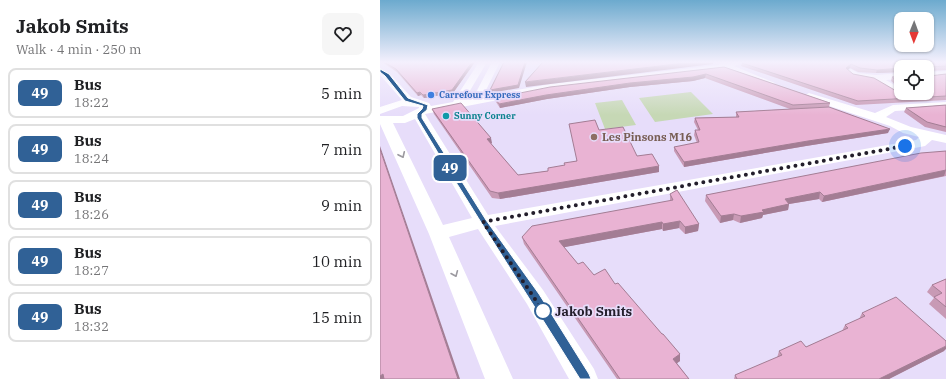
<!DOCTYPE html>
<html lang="en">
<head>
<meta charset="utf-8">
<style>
	:root { --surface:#fff; --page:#f6f6f6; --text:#202124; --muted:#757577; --line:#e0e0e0 }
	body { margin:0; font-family:"IBM Plex Serif",serif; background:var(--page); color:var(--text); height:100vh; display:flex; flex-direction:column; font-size:15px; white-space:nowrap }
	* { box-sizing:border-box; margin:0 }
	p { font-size:13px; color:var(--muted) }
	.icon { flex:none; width:22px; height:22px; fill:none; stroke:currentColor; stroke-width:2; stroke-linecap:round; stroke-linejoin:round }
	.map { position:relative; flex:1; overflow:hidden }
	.drawer { display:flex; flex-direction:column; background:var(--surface); width:380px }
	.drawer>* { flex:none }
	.badge { padding:0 8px; border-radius:6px; font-size:14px; line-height:26px }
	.needle { width:26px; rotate:181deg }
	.fabs { position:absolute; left:514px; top:12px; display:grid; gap:8px }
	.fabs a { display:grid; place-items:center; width:40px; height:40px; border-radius:8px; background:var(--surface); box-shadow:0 1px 3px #0004; font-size:20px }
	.you { position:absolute; width:20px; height:20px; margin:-10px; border:3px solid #fff; border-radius:50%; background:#1a73e8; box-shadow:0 0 0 6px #1a73e833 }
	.map>.badge { position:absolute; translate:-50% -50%; box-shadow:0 0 0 2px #fff }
	.round { display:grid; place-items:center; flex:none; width:42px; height:42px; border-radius:8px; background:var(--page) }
	.overview { display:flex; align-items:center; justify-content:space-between; height:68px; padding:0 16px }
	h1 { font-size:19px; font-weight:700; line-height:30px }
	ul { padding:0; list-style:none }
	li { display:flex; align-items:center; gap:12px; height:50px; margin:0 8px 6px; padding:0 8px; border:2px solid var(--line); border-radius:8px }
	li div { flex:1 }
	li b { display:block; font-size:15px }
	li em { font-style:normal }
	li .badge { min-width:44px; font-weight:700; text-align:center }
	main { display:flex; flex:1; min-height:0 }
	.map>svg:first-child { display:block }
</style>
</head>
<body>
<main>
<section class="drawer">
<div class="overview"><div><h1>Jakob Smits</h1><p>Walk · 4 min · 250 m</p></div><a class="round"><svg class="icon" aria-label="heart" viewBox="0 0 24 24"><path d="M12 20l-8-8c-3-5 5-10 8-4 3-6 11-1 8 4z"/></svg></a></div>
<ul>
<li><span class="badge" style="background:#306196;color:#fff">49</span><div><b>Bus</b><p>18:22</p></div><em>5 min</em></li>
<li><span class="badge" style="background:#306196;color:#fff">49</span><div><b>Bus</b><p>18:24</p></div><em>7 min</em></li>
<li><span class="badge" style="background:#306196;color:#fff">49</span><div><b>Bus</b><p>18:26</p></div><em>9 min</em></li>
<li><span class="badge" style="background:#306196;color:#fff">49</span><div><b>Bus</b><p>18:27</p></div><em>10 min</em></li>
<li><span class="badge" style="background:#306196;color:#fff">49</span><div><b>Bus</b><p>18:32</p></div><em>15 min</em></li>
</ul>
</section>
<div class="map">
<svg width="566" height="379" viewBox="0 0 566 379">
	<rect width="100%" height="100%" fill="#e7ddfa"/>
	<path fill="#c6d8b5" d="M311,92L333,114L275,122L259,98Z
		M242,100L256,125L225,129L215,103Z"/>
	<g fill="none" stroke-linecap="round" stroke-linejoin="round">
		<path fill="#fff" fill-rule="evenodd" d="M99,62H107L85,99L93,98L112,62H120L103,96L171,84L338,65L343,62H365L354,66L395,83L390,86L387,85L345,69L171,90L45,114L108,215L536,140L539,137L523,133L510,126L425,98L424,96L429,93L495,113L513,105L566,102V108L515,111L506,117L531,127L566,135V143L552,140L545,146L540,147L115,226L163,290L214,369L218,379H189L147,304L98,229L69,237L133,379H105L49,234L0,124V116H23L39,108V107L22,106L0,114V107L22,100L0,75V68L12,76L31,97L49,103L51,106L73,102ZM35,119L92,218L63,225L13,123H25Z
			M471,69L478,73L496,75L521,73V79L506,80L521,89V93H526L525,95C513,98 504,84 493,80C484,77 474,81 466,72Z
			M566,71V77L547,78V72Z"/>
	</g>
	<path fill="#c89ab5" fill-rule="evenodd" d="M2,62H95L73,93L44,98L41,95L38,96L17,72Z
		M566,62V70L548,71L549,76L566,74V100L476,105L361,66L362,63ZM521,67L547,93L518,92L473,74L467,70L470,68L478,72L496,73L521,72Z
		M344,67L450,103L449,107L508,133L426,146L304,167L294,151V147L317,143L314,135L315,130H318L314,122L315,118L356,117V112L410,109L325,78L313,81L250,87L167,99L120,108L116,102L115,98Z
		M521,76V89L511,81L512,77Z
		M566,105V132L545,127L524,112L526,108Z
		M52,109L112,143L111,144L138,175L168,171L185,165L196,161L219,130L279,172L120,199L112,198L54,114Z
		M566,151V176L442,202L439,199L409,204L408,210L383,215L382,218L360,223L353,220L340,223L325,201L326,195Z
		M290,194L319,224L318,231L305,234L299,228L283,231L282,229L184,247L198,264L214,275L235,284L282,334L300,354V361L297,363L309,379H237L144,244L142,237L290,201Z
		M566,279V319L549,304L554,298L547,292L552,285Z
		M482,313L564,351L509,379H354L355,375L397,358L399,351L426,347L462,331L465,325L479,319Z"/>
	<path fill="#a37d94" d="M92,62H95L73,93L44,98L43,95Z
		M145,62H147L139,88L110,93V90Z
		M313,62H333V64L146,87L145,82Z
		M471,64L470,68L465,72L466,68Z
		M521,68V72L496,73L497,70Z
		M326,74L325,78L313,81L250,87L167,99L120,108L119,104L166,95L250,83Z
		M40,92L41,95L38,96L37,93Z
		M510,129L508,133L426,146L304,167V162L428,141Z
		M111,138L112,143L109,144L107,139Z
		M0,146L80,379H78L0,149Z
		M279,166V172L120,199L118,193Z
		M566,170L564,176L442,202L444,196Z
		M440,192L439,199L409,204L408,210L383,215L382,218L360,223L361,216L382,210L405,199Z
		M354,214L353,220L340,223L341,216Z
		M300,221L299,228L283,231V224Z
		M282,222V229L180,248L179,241Z
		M319,224L318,231L305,234V227Z
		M566,346V349L564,351L509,379H499Z
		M300,354V361L293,366V359Z
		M3,374L7,379H0V376Z"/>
	<path fill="#e9b3d3" stroke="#a37d94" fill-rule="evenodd" d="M4,62H92L72,90L43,95L40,92L37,93L16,69Z
		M124,62H145L138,85L110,90Z
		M163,62H313L145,82Z
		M364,62H566V66L547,67L549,76L566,74V96L478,101L362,63ZM471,64L480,68L497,70L521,68V67H547V93H521V92H518L494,78L473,74L466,68Z
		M344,67L450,103L413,105L326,74L313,77L250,83L166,95L119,104L115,98L170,87Z
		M521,76V84L512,77Z
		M81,103L111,138L107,139L138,175L168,171V168L185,165L184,163L197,161L189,124L215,120L219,130L243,127L257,156L272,154L279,166L118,193L110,191L52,109Z
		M566,105V127L547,122L526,108Z
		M449,107L510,129L428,141L304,162L294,147L319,142L315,130H320L315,118L359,117L356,112Z
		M0,149L78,379H4L3,374L0,376Z
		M566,151V170L444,196L440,192L405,199L409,204L382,210L384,212L361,216L354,214L341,216L326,195L541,153Z
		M297,190L319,224L305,227L300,221L283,224L282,222L179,241L198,264L203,262L214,275L225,269L235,284L238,283L282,334H283L300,354L293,359L309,379H240L142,237L152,226L293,200L290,194Z
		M566,279V307L554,297L562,293L552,285Z
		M516,297L566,341V346L499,379H357L355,375L402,355L399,351L421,341L426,347L468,328L465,325L485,316L482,313Z"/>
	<defs><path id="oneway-chevron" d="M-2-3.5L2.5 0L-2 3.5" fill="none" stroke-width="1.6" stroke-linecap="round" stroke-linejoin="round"/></defs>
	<g stroke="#9c9aa0">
		<use href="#oneway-chevron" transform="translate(22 155) rotate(65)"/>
		<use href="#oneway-chevron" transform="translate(75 274) rotate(67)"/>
	</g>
	<linearGradient id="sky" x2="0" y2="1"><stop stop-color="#6caace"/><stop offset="0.54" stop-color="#f4f0fd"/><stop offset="1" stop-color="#f4f0fd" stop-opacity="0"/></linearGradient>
	<rect width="566" height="115" fill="url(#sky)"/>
	<path fill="#306196" stroke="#fff" d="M0,69L9,74L28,98L48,105L47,110L42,114V118L106,220L159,294L209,374L211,379H200C147,294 90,207 37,118V114L42,109L43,106L25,101L5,76L0,72Z"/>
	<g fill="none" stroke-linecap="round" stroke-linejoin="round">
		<path stroke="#231e2b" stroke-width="4" stroke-dasharray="0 7.2" d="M163,311L103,222L525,146"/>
	</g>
	<circle fill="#3f7fe0" stroke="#e7ddfa" stroke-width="1.5" cx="51" cy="95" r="4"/>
	<circle fill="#0f9aa8" stroke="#e7ddfa" stroke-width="1.5" cx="66" cy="116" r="4"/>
	<circle fill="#8d6e63" stroke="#e7ddfa" stroke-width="1.5" cx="214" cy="137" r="4"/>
	<circle fill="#fff" stroke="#306196" stroke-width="2" cx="163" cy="311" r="8"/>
	<g text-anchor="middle" stroke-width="3.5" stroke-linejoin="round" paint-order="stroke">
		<g font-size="9" font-weight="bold" fill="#366cbe" stroke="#e7ddfa" text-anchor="start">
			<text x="59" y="98">Carrefour Express</text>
		</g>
		<g font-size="9" font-weight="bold" fill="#0d838f" stroke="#e7ddfa" text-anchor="start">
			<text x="74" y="119">Sunny Corner</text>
		</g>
		<g font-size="11" font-weight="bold" fill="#785e54" stroke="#e7ddfa" text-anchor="start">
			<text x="222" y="141">Les Pinsons M16</text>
		</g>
		<g font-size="13" font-weight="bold" fill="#231e2b" stroke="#e7ddfa" text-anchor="start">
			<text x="175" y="316">Jakob Smits</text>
		</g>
	</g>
</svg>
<div class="fabs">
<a><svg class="needle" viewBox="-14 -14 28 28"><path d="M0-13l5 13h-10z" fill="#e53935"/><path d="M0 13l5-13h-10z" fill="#757577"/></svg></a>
<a><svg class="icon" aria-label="locate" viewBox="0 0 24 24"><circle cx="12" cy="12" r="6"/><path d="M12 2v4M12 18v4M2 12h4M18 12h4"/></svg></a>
</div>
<div class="you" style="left:525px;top:146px"></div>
<b class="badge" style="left:70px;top:168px;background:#306196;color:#fff">49</b>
</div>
</main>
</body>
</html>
